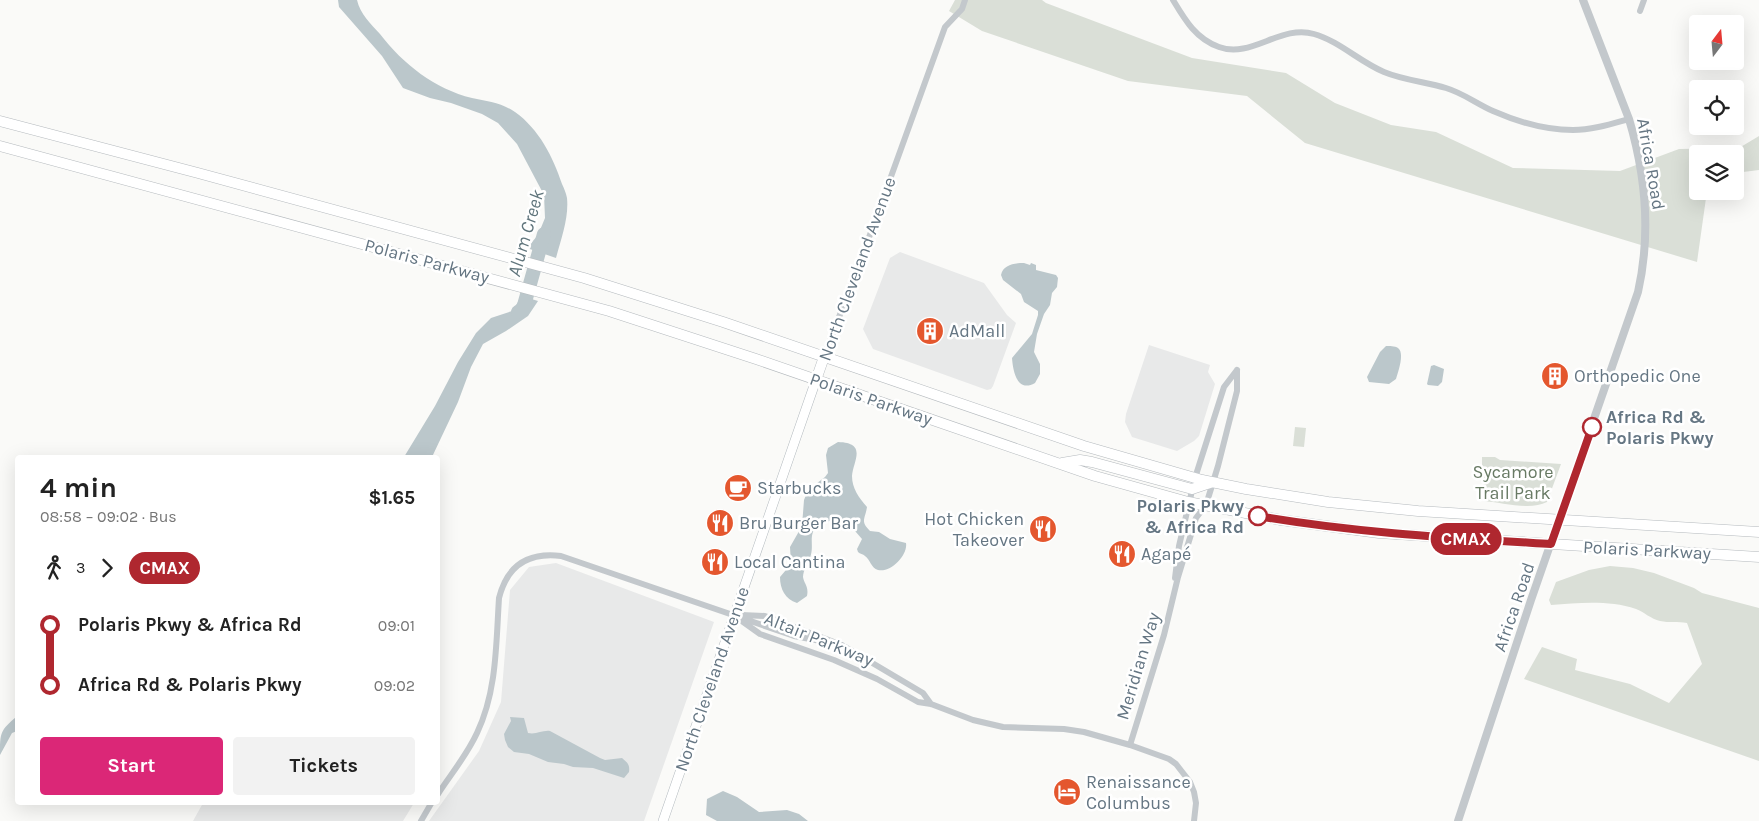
<!DOCTYPE html>
<html lang="en">
<head>
<meta charset="utf-8">
<style>
	:root { --surface:#fff; --page:#f2f2f2; --text:#222; --muted:#767676; --accent:#db2777 }
	body { margin:0; font-family:Karla,sans-serif; background:var(--page); color:var(--text); height:100vh; display:flex; flex-direction:column; font-size:19px; white-space:nowrap }
	* { box-sizing:border-box; margin:0 }
	p { font-size:16px; color:var(--muted) }
	.icon { flex:none; width:28px; height:28px; fill:none; stroke:currentColor; stroke-width:2; stroke-linecap:round; stroke-linejoin:round }
	.map { position:relative; flex:1; overflow:hidden }
	.details { position:absolute; left:15px; top:455px; width:425px; height:350px; display:flex; flex-direction:column; background:var(--surface); border-radius:5px; box-shadow:0 5px 20px #0002 }
	.details>* { flex:none }
	.badge { padding:0 10px; border-radius:16px; font-size:18px; line-height:32px }
	.needle { width:32px; rotate:16deg }
	.fabs { position:absolute; left:1689px; top:15px; display:grid; gap:10px }
	.fabs a { display:grid; place-items:center; width:55px; height:55px; border-radius:5px; background:var(--surface); box-shadow:0 5px 20px #0002; font-size:25px }
	.map>.badge { position:absolute; translate:-50% -50%; box-shadow:0 0 0 2px #fff }
	.legs { display:flex; align-items:center; gap:8px; height:55px; padding:0 25px; font-size:16px }
	.legs p { margin-inline-start:auto }
	.summary { display:flex; align-items:center; justify-content:space-between; height:85px; padding:0 25px }
	h1 { font-size:28px; font-weight:700; line-height:38px }
	.cta { display:flex; gap:10px; margin-top:auto; padding:10px 25px }
	.cta a { flex:1; height:58px; border-radius:5px; background:var(--accent); color:#fff; font-size:20px; font-weight:700; line-height:58px; text-align:center }
	.cta a+a { background:var(--page); color:var(--text) }
	ul { padding:0 25px; list-style:none }
	li { display:flex; align-items:center; gap:18px; height:60px; font-size:19px }
	li i { display:grid; place-items:center; width:8px; height:100%; margin:0 6px; background:currentColor }
	li i::after { content:''; width:12px; height:12px; margin:-6px; border:4px solid; border-radius:50%; background:var(--surface) }
	li p { margin-inline-start:auto }
	li:first-child i { background:linear-gradient(#0000 50%,currentColor 0) }
	li:last-child i { background:linear-gradient(currentColor 50%,#0000 0) }
	.map>svg:first-child { display:block }
</style>
</head>
<body>
<div class="map">
<svg width="1759" height="821" viewBox="0 0 1759 821">
	<rect width="100%" height="100%" fill="#fafaf8"/>
	<path fill="#e8e9e9" d="M900,252L984,283L1007,315L1016,323L993,386L991,389L987,390L873,349L863,329L890,258Z
		M1149,345L1210,365L1208,372L1215,384L1199,436L1194,441L1177,451L1132,437L1125,422L1126,414Z
		M556,563L714,622L644,821H429L479,751L501,702L510,590L529,567Z
		M203,803V802L414,803L403,821H193Z"/>
	<path fill="#dadfd7" d="M955,0H1042L1046,3L1192,58L1286,73L1335,103L1391,125L1436,132L1513,168L1620,171L1679,149L1739,148L1759,136V170L1735,173V154H1698V191H1707L1697,262L1305,143L1247,96L1128,81L982,31L949,11Z
		M1295,427L1306,428L1304,447L1293,446Z
		M1482,457H1495L1500,460L1561,464L1547,502C1530,511 1501,502 1483,501L1484,477L1482,472Z
		M1610,566L1633,568L1654,573L1694,588L1702,593L1759,608V761L1524,679L1542,647L1577,659L1575,670L1630,684L1669,703L1702,664L1687,623C1678,621 1669,623 1660,621C1651,619 1644,612 1636,609C1609,600 1579,603 1551,605L1549,600L1556,582L1589,570Z"/>
	<path fill="#bbc7cb" d="M338,0H357C360,14 371,24 380,34C403,64 435,89 472,98C487,101 502,103 515,112C539,129 553,157 562,184C564,188 566,193 567,198C569,218 561,239 556,258L527,248L538,235L545,218L544,195L517,144L498,123L482,114L451,103L430,98L403,88L382,56L339,7Z
		M1024,263L1030,265L1031,263L1036,265V270L1056,275L1058,278L1057,287L1052,293L1050,305L1044,314L1037,334L1034,352L1040,364V374L1035,383C1017,393 1013,371 1012,358L1032,334L1038,315V311L1024,302L1021,294L1003,280L1001,275C1003,265 1014,263 1024,263Z
		M522,296L538,301L528,316L506,331L483,344L471,367L458,402L432,457H404L435,406L458,362L476,333L491,318L512,311Z
		M1386,346C1389,346 1395,346 1398,348C1405,353 1398,372 1396,379L1389,384L1369,382L1367,377L1380,352Z
		M1434,365L1444,369L1442,382L1438,386L1428,385L1427,384L1431,366Z
		M838,442C868,443 853,461 852,476C852,488 859,498 867,507C865,520 860,521 870,531L879,532L890,539L906,543C908,555 891,573 878,570C871,568 870,559 865,556C863,554 860,554 858,552L857,549L862,539L855,531L842,527L830,521L818,523C807,537 815,544 810,558C808,564 803,570 803,577C804,584 809,586 807,596L797,603C785,599 780,589 780,577L791,564L790,547L802,526L804,500L808,490L825,477L828,473L826,455L828,448Z
		M17,716V731L12,733L0,755C0,732 0,731 17,716Z
		M510,717L524,718L528,733C536,735 542,730 550,731L600,758L605,760L622,758C628,763 630,765 629,772L624,778L593,768L573,767L564,764L548,762L529,754L514,752L508,747L505,740L504,734L511,721Z
		M723,791L737,797L759,812L787,810L799,814L808,821H717L706,815L707,799Z"/>
	<g fill="none" stroke-linecap="round" stroke-linejoin="round">
		<path stroke="#bbc7cb" stroke-width="14" d="M518,312L523,309L544,234"/>
		<g stroke="#b3babf" stroke-width="10">
			<path id="secondary" d="M663,821L816,380"/>
		</g>
		<g stroke="#b5babe" stroke-width="11">
			<path id="primary" d="M0,121L198,173L584,278L723,322L1084,446L1202,480L1246,489L1328,502L1418,511L1759,532
				M0,146L609,311L756,359L1095,476L1188,502L1281,520L1379,533L1759,557
				M816,380L824,357
				M1062,463L1080,460L1092,462L1192,489L1210,483"/>
		</g>
		<path stroke="#c3c8cc" stroke-width="6" d="M1173,0C1185,20 1196,39 1219,47C1251,59 1281,24 1314,34C1339,41 1360,62 1384,72C1403,80 1426,82 1446,88C1463,93 1477,104 1493,111C1518,122 1546,130 1573,130C1592,130 1611,124 1629,119
			M1640,11L1644,0
			M824,357L871,232L945,27L962,9L965,0
			M1175,578L1179,546L1195,478L1224,387L1237,370
			M741,615L765,616L842,645L923,693L931,704
			M739,619L760,634L834,660L877,679L918,702L931,704L973,720L1003,727L1064,729L1084,732L1130,745L1169,759L1176,764L1190,782L1194,792L1196,803L1194,821
			M1130,745L1164,635L1178,577L1196,518L1206,505L1218,466L1237,391V370
			M438,794C451,774 467,755 477,733C497,691 496,644 499,598C507,566 528,552 561,556L794,636L842,645
			M421,821L432,802"/>
		<path stroke="#c3c8cc" stroke-width="8" d="M1458,821L1531,600L1638,292C1651,234 1646,176 1629,119L1583,0"/>
		<use href="#secondary" stroke="#fff" stroke-width="9"/>
		<use href="#primary" stroke="#fff" stroke-width="10"/>
	</g>
	<g fill="none" stroke-linecap="round" stroke-linejoin="round">
		<g stroke="#fff" stroke-width="11">
			<path id="line-1" d="M1258,516C1356,533 1453,538 1551,544L1592,427"/>
		</g>
		<use href="#line-1" stroke="#af272f" stroke-width="8"/>
	</g>
	<defs>
		<g id="building-disc" transform="scale(1.4375)"><circle r="9.5" fill="#e4572e" stroke="#fff"/><path d="M-4-6H4V6H1V3H-1V6H-4ZM-2.5-4.3h1.7v1.8h-1.7ZM.8-4.3h1.7v1.8H.8ZM-2.5-1h1.7V.8h-1.7ZM.8-1h1.7V.8H.8Z" fill="#fff"/></g>
		<g id="cafe-disc" transform="scale(1.4375)"><circle r="9.5" fill="#e4572e" stroke="#fff"/><path d="M-5.5-4.5H6V0H3Q3 3.5 0 3.5H-2.5Q-5.5 3.5-5.5 0ZM3-3.2v2h1.7v-2ZM-6 4.5H4V6H-6Z" fill="#fff"/></g>
		<g id="restaurant-disc" transform="scale(1.4375)"><circle r="9.5" fill="#e4572e" stroke="#fff"/><path d="M-5-6h1v4h1v-4h1v4h1v-4h1v5L-1.5 .5V6h-2V.5L-5-1ZM5-6V6H3V1.5H1.5Q1.5-4 5-6Z" fill="#fff"/></g>
		<g id="hotel-disc" transform="scale(1.4375)"><circle r="9.5" fill="#e4572e" stroke="#fff"/><path d="M-6-4.5h1.5V1H6V5H4.5V3h-9V5H-6ZM-4 0a1.8 1.8 0 1 1 3.6 0ZM.5 0V-2.5h3Q6-2.5 6 0Z" fill="#fff"/></g>
	</defs>
	<g fill-rule="evenodd">
		<use href="#building-disc" x="930" y="331"/>
		<use href="#building-disc" x="1555" y="376"/>
		<use href="#cafe-disc" x="738" y="488"/>
		<use href="#restaurant-disc" x="720" y="523"/>
		<use href="#restaurant-disc" x="1043" y="529"/>
		<use href="#restaurant-disc" x="1122" y="554"/>
		<use href="#restaurant-disc" x="715" y="562"/>
		<use href="#hotel-disc" x="1067" y="792"/>
	</g>
	<g fill="#fff" stroke="#af272f" stroke-width="2.5">
		<circle cx="1592" cy="427" r="9"/>
		<circle cx="1258" cy="516" r="9"/>
	</g>
	<g text-anchor="middle" stroke-width="5" stroke-linejoin="round" paint-order="stroke">
		<g font-size="18" fill="#657683" stroke="#fff">
			<text transform="translate(1651 164) rotate(80)" y="6">Africa Road</text>
			<text transform="translate(427 261) rotate(15)" y="6">Polaris Parkway</text>
			<text transform="translate(857 269) rotate(-70)" y="6">North Cleveland Avenue</text>
			<text transform="translate(871 399) rotate(19)" y="6">Polaris Parkway</text>
			<text transform="translate(1647 550) rotate(3)" y="6">Polaris Parkway</text>
			<text transform="translate(1514 607) rotate(-71)" y="6">Africa Road</text>
			<text transform="translate(819 639) rotate(22)" y="6">Altair Parkway</text>
			<text transform="translate(1138 666) rotate(-73)" y="6">Meridian Way</text>
			<text transform="translate(712 679) rotate(-71)" y="6">North Cleveland Avenue</text>
		</g>
		<g font-size="18" fill="#657683" stroke="#fff" text-anchor="start">
			<text x="949" y="337">AdMall</text>
			<text x="1574" y="382">Orthopedic One</text>
			<text x="757" y="494">Starbucks</text>
			<text x="1024" y="525" text-anchor="end">Hot Chicken<tspan x="1024" dy="21">Takeover</tspan></text>
			<text x="739" y="529">Bru Burger Bar</text>
			<text x="1141" y="560">Agapé</text>
			<text x="734" y="568">Local Cantina</text>
			<text x="1086" y="788">Renaissance<tspan x="1086" dy="21">Columbus</tspan></text>
		</g>
		<g font-size="18" font-weight="bold" fill="#657683" stroke="#fff" text-anchor="start">
			<text x="1606" y="423">Africa Rd &amp;<tspan x="1606" dy="21">Polaris Pkwy</tspan></text>
			<text x="1244" y="512" text-anchor="end">Polaris Pkwy<tspan x="1244" dy="21">&amp; Africa Rd</tspan></text>
		</g>
		<g font-size="18" fill="#687a64" stroke="#fff">
			<text x="1513" y="478">Sycamore<tspan x="1513" dy="21">Trail Park</tspan></text>
		</g>
		<g font-size="19" font-style="italic" fill="#60757c" stroke="#fff">
			<text transform="translate(525 233) rotate(-74)" y="7">Alum Creek</text>
		</g>
	</g>
</svg>
<div class="fabs">
<a><svg class="needle" viewBox="-14 -14 28 28"><path d="M0-13l5 13h-10z" fill="#e53935"/><path d="M0 13l5-13h-10z" fill="#767676"/></svg></a>
<a><svg class="icon" aria-label="locate" viewBox="0 0 24 24"><circle cx="12" cy="12" r="6"/><path d="M12 2v4M12 18v4M2 12h4M18 12h4"/></svg></a>
<a><svg class="icon" aria-label="layers" viewBox="0 0 24 24"><path d="M12 4l9 5-9 5-9-5zM3 14l9 5 9-5"/></svg></a>
</div>
<b class="badge" style="left:1466px;top:539px;background:#af272f;color:#fff">CMAX</b>
<section class="details">
<div class="summary"><div><h1>4 min</h1><p>08:58 – 09:02 · Bus</p></div><b>$1.65</b></div>
<div class="legs"><svg class="icon" aria-label="walk" viewBox="0 0 24 24"><circle cx="13" cy="4" r="2"/><path d="M13 8l-2 6 4 7M11 14l-3 7M7 12l3-4h3l4 4"/></svg>3<svg class="icon" aria-label="forward" viewBox="0 0 24 24"><path d="M9 5l7 7-7 7"/></svg><b class="badge" style="background:#af272f;color:#fff">CMAX</b></div>
<ul>
<li><i style="color:#af272f"></i><b>Polaris Pkwy &amp; Africa Rd</b><p>09:01</p></li>
<li><i style="color:#af272f"></i><b>Africa Rd &amp; Polaris Pkwy</b><p>09:02</p></li>
</ul>
<div class="cta"><a>Start</a><a>Tickets</a></div>
</section>
</div>
</body>
</html>
